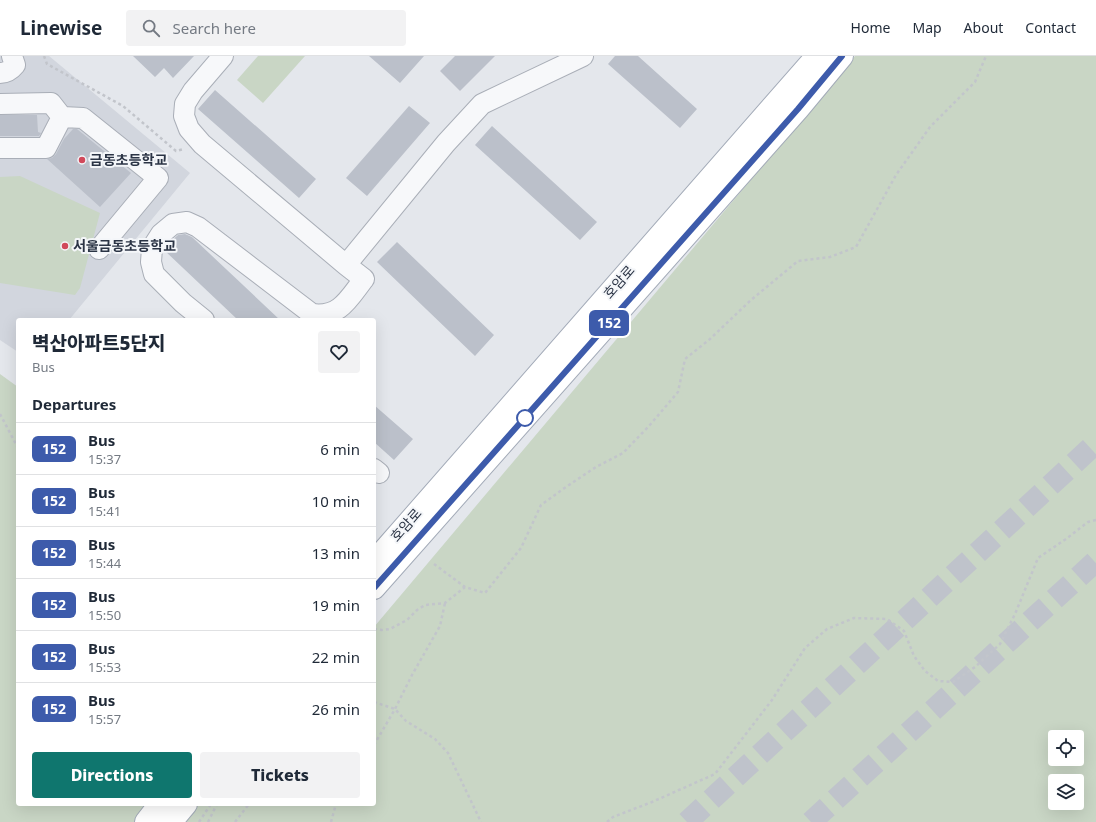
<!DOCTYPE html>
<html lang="en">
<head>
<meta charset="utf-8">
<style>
	:root { --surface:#fff; --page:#f2f2f3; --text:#1f2937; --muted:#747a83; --line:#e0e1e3; --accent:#0f766e }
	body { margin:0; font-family:"Noto Sans","Noto Sans KR",sans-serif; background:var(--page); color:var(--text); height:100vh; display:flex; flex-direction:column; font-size:15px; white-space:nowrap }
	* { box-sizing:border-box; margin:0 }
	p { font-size:13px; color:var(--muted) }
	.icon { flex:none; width:22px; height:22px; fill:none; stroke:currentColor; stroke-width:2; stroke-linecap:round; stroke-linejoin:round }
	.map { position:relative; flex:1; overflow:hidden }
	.drawer { position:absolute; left:16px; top:262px; width:360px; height:488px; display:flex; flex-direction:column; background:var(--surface); border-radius:4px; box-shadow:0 4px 16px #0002 }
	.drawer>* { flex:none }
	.badge { padding:0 8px; border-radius:6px; font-size:14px; line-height:26px }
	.buttons { position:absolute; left:1048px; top:674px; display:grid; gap:8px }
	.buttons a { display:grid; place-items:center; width:36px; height:36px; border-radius:4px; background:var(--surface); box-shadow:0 4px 16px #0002; font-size:20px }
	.map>.badge { position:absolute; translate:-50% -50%; box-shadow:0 0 0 2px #fff }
	h2 { padding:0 16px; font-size:15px; line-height:36px }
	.round { display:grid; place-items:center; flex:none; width:42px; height:42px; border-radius:4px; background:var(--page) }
	.headline { display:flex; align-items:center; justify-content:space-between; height:68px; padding:0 16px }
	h1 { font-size:19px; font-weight:800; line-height:30px }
	.cta { display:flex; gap:8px; margin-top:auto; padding:8px 16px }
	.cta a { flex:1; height:46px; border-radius:4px; background:var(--accent); color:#fff; font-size:16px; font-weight:800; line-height:46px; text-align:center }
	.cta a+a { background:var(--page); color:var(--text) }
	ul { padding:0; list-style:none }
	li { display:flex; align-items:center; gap:12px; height:52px; padding:0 16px; border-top:1px solid var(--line) }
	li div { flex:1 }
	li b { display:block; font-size:15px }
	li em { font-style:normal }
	li .badge { min-width:44px; font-weight:700; text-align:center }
	header { display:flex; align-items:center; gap:24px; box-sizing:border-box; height:56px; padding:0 20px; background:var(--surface); border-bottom:1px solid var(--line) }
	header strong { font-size:19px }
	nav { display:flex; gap:22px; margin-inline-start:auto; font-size:14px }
	.search { width:280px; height:36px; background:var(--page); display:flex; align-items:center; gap:10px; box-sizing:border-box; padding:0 14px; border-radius:4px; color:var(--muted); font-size:15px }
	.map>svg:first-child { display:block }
</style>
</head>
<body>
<header>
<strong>Linewise</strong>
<div class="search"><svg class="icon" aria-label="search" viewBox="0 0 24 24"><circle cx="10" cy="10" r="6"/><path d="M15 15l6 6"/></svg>Search here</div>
<nav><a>Home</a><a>Map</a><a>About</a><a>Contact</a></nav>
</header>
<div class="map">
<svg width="1096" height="766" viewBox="0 0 1096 766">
	<rect width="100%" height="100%" fill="#e4e7ec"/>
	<path fill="#d2d6de" d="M0,0H49L190,117L69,264H18V296L0,284Z"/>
	<path fill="#c9d6c5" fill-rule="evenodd" d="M258,0H305L263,47L237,24Z
		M855,0H1096V766H0V318L18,331V748H374V571ZM1055,681H1077V703H1055ZM1055,725H1077V747H1055Z
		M20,120L100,157L80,232L75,239L0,227V121Z"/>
	<path fill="#bbc0ca" d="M133,0H194L173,22L164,12L155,21Z
		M369,0H424L400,27Z
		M455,0H495L460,35L440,15Z
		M615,0H638L697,53L680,72L608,8Z
		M215,34L316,123L299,142L198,53Z
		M409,50L430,67L367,140L346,122Z
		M0,59H37L38,76L41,77L39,80H0Z
		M492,70L597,166L580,184L475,89Z
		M73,73H77L131,117L100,151L47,103L52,102L56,98L64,83Z
		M185,178L192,181L280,264H238L164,194L170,186L178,179Z
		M397,186L494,279L475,300L377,206Z
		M374,349L413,383L394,404L374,386Z"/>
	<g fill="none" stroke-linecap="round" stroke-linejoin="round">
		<path stroke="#bfc3cb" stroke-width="22" stroke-dasharray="22 11" stroke-linecap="butt" d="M687,766L1096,387
			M811,766L1096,505"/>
		<g stroke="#a9aeb7" stroke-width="22">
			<path id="minor" d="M223,0L193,35L185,48L184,60L189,73L202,88L346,209L446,87L482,48L583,0
				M0,17C7,17 11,14 15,9L12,0
				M0,48L51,47L62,61L83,62L158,122L99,193
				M0,92H46L62,61
				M204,264L183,247L154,218L151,206L152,192L161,178L173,168L187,166L198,171L312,258C340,262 349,242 364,223L346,209
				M374,413L379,417"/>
		</g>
		<g stroke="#a3abb8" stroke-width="24">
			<path id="major" d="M374,506L817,0
				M374,532L798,53L842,0
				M146,766L160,748
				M171,766L186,748"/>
		</g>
		<path stroke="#c2c5cb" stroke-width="2.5" stroke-dasharray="3 3" stroke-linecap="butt" d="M44,0L47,8L123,50L176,95L184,93
			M0,358L18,392
			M434,508L465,531
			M374,573L382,574L390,573L407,564L417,554L425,549L445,547L465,531L485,537L521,492L541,449L563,433L596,411L623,397L649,370L678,336L685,303L710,283L751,244L798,205L830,201L856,191L896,119L930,71L975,26L986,0
			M374,646L395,653L406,665L435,683L448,697L481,766
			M374,689L395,653L412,619L440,570L445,547
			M199,766L211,748
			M208,766L217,748
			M235,766L249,748
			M331,766L336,748
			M607,766L613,761L652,746L715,718L772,644L805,592L827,573L854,562L887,563L904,575L914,600L925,615L938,625L953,626L975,611L1000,588L1015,558L1038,502L1066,483L1088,466L1096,464"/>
		<use href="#minor" stroke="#f7f8fa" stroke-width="20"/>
		<use href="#major" stroke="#fff" stroke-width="22"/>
	</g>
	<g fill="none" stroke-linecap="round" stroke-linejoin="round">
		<g stroke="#fff" stroke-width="9">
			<path id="line" d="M374,532L798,53L842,0"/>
		</g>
		<use href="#line" stroke="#3d5bab" stroke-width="6"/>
	</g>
	<g fill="#d1495b" stroke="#f4f6f9" stroke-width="1.5">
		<circle cx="82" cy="104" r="4"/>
		<circle cx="65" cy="190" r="4"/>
	</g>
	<circle fill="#fff" stroke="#3d5bab" stroke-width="2" cx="525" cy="362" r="8"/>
	<g text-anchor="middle" stroke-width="4" stroke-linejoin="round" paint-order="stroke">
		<g font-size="14" font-weight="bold" fill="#2b3445" stroke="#f4f6f9" text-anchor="start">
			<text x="90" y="109">금동초등학교</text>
			<text x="73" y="195">서울금동초등학교</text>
		</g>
		<g font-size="14" fill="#2b3445" stroke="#f4f6f9">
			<text transform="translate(619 226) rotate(-49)" y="5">호암로</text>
			<text transform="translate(406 469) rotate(-49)" y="5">호암로</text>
		</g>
	</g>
</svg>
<div class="buttons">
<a><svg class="icon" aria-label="locate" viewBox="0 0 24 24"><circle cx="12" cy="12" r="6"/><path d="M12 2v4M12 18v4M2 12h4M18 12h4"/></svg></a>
<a><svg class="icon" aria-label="layers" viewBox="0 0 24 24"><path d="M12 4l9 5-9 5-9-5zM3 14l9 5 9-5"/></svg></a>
</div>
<b class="badge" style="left:609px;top:267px;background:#3d5bab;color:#fff">152</b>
<section class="drawer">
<div class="headline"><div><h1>벽산아파트5단지</h1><p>Bus</p></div><a class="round"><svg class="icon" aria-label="heart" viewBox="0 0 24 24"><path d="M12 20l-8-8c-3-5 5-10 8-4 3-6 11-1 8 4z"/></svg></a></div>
<h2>Departures</h2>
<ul>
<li><span class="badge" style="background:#3d5bab;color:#fff">152</span><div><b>Bus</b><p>15:37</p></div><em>6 min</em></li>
<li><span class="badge" style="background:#3d5bab;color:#fff">152</span><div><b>Bus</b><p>15:41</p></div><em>10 min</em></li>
<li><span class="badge" style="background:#3d5bab;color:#fff">152</span><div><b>Bus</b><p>15:44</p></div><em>13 min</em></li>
<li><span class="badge" style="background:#3d5bab;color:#fff">152</span><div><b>Bus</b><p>15:50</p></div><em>19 min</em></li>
<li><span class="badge" style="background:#3d5bab;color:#fff">152</span><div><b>Bus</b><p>15:53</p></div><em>22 min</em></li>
<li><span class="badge" style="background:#3d5bab;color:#fff">152</span><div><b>Bus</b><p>15:57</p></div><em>26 min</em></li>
</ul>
<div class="cta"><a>Directions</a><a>Tickets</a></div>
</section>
</div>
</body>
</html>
